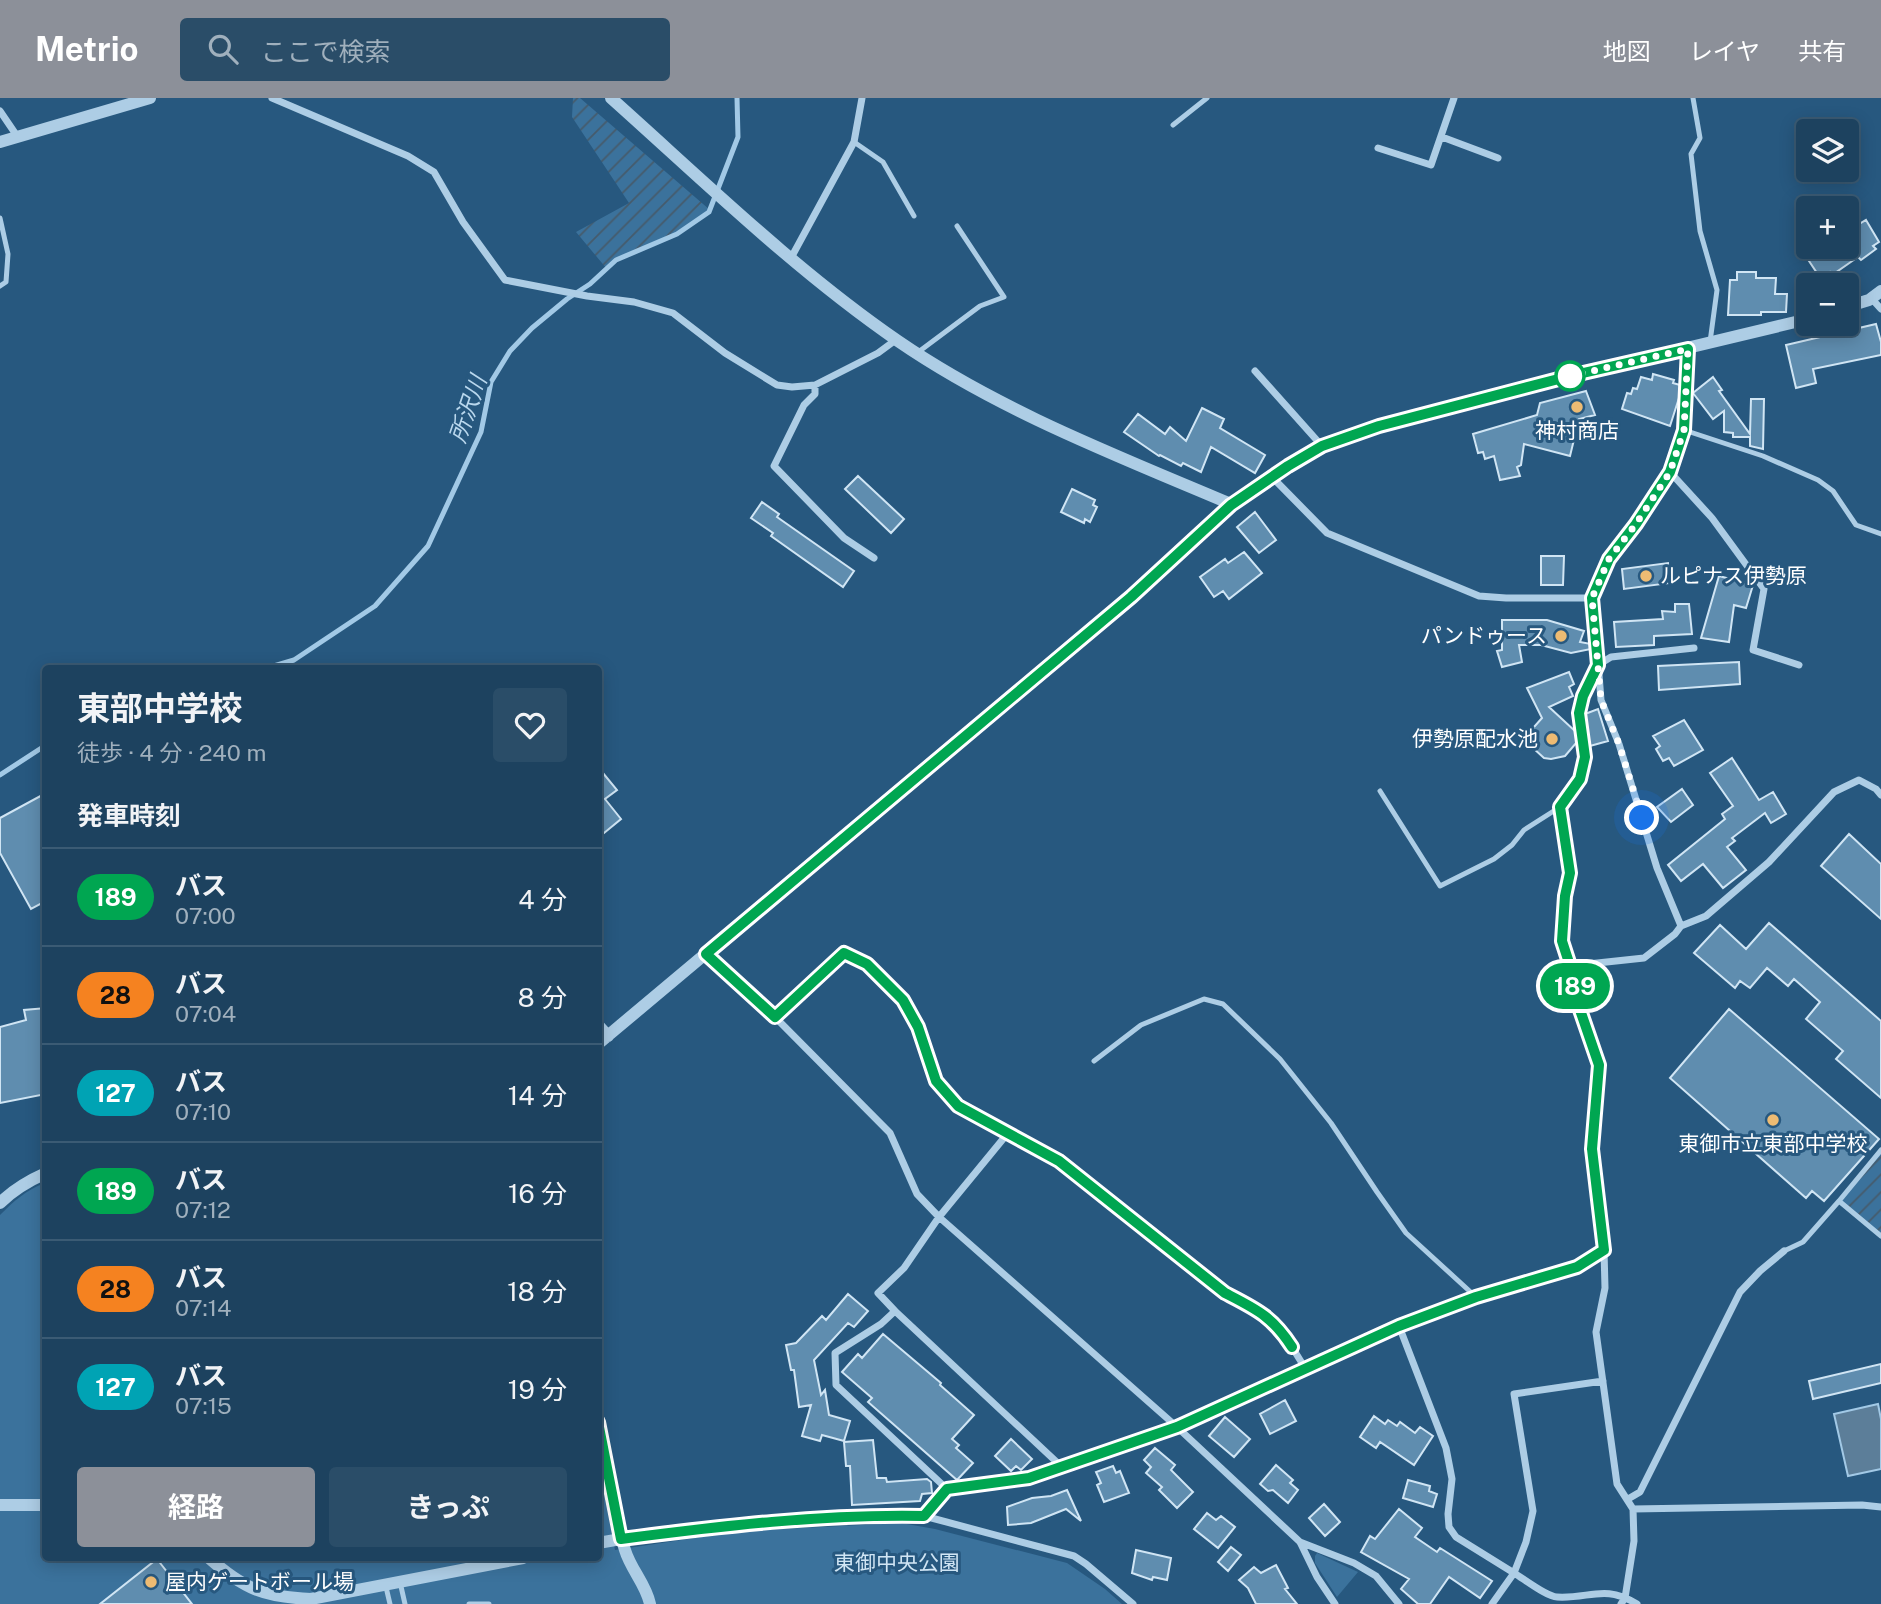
<!DOCTYPE html>
<html lang="ja">
<head>
<meta charset="utf-8">
<style>
	:root { --surface:#1d425f; --page:#2a4d68; --text:#f1f3f6; --muted:#a0b0bd; --line:#3b5b74; --accent:#8c9099 }
	body { margin:0; font-family:"Public Sans","Noto Sans JP",sans-serif; background:var(--page); color:var(--text); height:100vh; display:flex; flex-direction:column; font-size:26px; white-space:nowrap }
	* { box-sizing:border-box; margin:0 }
	p { font-size:23px; color:var(--muted) }
	.icon { flex:none; width:38px; height:38px; fill:none; stroke:currentColor; stroke-width:2; stroke-linecap:round; stroke-linejoin:round }
	.map { position:relative; flex:1; overflow:hidden }
	.sheet { position:absolute; left:42px; top:567px; width:560px; height:896px; display:flex; flex-direction:column; background:var(--surface); border-radius:7px; box-shadow:0 4px 18px #0003,0 0 0 2px var(--line) }
	.sheet>* { flex:none }
	.badge { padding:0 14px; border-radius:23px; font-size:24px; line-height:46px }
	.tools { position:absolute; left:1796px; top:21px; display:grid; gap:14px }
	.tools a { display:grid; place-items:center; width:63px; height:63px; border-radius:7px; background:var(--surface); box-shadow:0 4px 18px #0003,0 0 0 2px var(--line); font-size:35px }
	.you { position:absolute; width:35px; height:35px; margin:-18px; border:5px solid #fff; border-radius:50%; background:#1a73e8; box-shadow:0 0 0 10px #1a73e833 }
	.map>.badge { position:absolute; translate:-50% -50%; box-shadow:0 0 0 4px #fff }
	h2 { padding:0 35px; font-size:26px; line-height:63px }
	.round { display:grid; place-items:center; flex:none; width:74px; height:74px; border-radius:7px; background:var(--page) }
	.summary { display:flex; align-items:center; justify-content:space-between; height:119px; padding:0 35px }
	h1 { font-size:33px; font-weight:700; line-height:52px }
	.button { display:flex; gap:14px; margin-top:auto; padding:14px 35px }
	.button a { flex:1; height:80px; border-radius:7px; background:var(--accent); color:#fff; font-size:28px; font-weight:700; line-height:80px; text-align:center }
	.button a+a { background:var(--page); color:var(--text) }
	ul { padding:0; list-style:none }
	li { display:flex; align-items:center; gap:21px; height:98px; padding:0 35px; border-top:2px solid var(--line) }
	li div { flex:1 }
	li b { display:block; font-size:26px }
	li em { font-style:normal }
	li .badge { min-width:77px; font-weight:700; text-align:center }
	header { display:flex; align-items:center; gap:42px; box-sizing:border-box; height:98px; padding:0 35px; background:var(--accent); color:#fff }
	header strong { font-size:33px }
	nav { display:flex; gap:38px; margin-inline-start:auto; font-size:24px }
	.search { width:490px; height:63px; background:var(--page); display:flex; align-items:center; gap:18px; box-sizing:border-box; padding:0 24px; border-radius:7px; color:var(--muted); font-size:26px }
	.map>svg:first-child { display:block }
</style>
</head>
<body>
<header>
<strong>Metrio</strong>
<div class="search"><svg class="icon" aria-label="search" viewBox="0 0 24 24"><circle cx="10" cy="10" r="6"/><path d="M15 15l6 6"/></svg>ここで検索</div>
<nav><a>地図</a><a>レイヤ</a><a>共有</a></nav>
</header>
<div class="map">
<svg width="1881" height="1506" viewBox="0 0 1881 1506">
	<defs>
		<pattern id="garden-furrows" width="10" height="10" patternUnits="userSpaceOnUse" patternTransform="scale(1.75)"><rect width="10" height="10" fill="#3b729c"/><path d="M-1 1l2-2M0 10L10 0M9 11l2-2" fill="none" stroke="#455b6c"/></pattern>
	</defs>
	<rect width="100%" height="100%" fill="#27587f"/>
	<path fill="#3b729c" d="M45,1085L46,1460H598L599,1370L615,1452L741,1433L901,1425L935,1431L1067,1465L1105,1491L1122,1506H0V1117C14,1103 26,1092 45,1085Z
		M1317,1455L1358,1474L1337,1499L1315,1465V1458Z"/>
	<path fill="url(#garden-furrows)" d="M573,0H580L710,112L677,136L616,162L607,171L576,134L629,105L572,19Z
		M1881,1052V1138L1839,1103Z"/>
	<path fill="#5c7e99" stroke="#a2c9e6" stroke-width="2" d="M1878,1306L1881,1321V1371L1848,1378L1834,1316Z"/>
	<g fill="none" stroke-linecap="round" stroke-linejoin="round">
		<path stroke="#a2c9e6" stroke-width="5" d="M267,570L294,562L375,508L428,448L481,334L491,284L510,253L532,230L567,201L590,186L616,162L677,136L709,114L738,39L737,0
			M0,677L46,647"/>
	</g>
	<path fill="#5f8daf" stroke="#d0e5f4" stroke-width="2" d="M1866,122L1879,144L1873,148L1876,151L1861,162L1858,159L1832,177L1830,174L1821,181L1807,160L1823,149H1846V134Z
		M1737,174H1756V180H1776L1775,196H1787L1786,214H1761V217H1728L1730,182H1737Z
		M1876,226L1881,244V257L1813,271L1816,285L1796,290L1786,247Z
		M1653,276L1674,282L1673,285L1680,287L1679,300L1670,328L1622,311L1627,295L1631,296L1633,290L1637,291L1641,279L1652,282Z
		M1713,279L1722,292L1719,293L1750,336L1751,301H1764L1763,351L1750,348V339H1733V335L1724,334V313L1713,321L1693,295Z
		M1586,293L1595,317L1579,321L1570,358L1524,346L1521,367L1517,369L1520,378L1500,382L1494,358L1485,361L1483,354L1478,355L1473,336L1537,317L1540,305Z
		M1202,310L1224,321L1220,330L1265,357L1255,375L1211,349L1201,374L1183,365L1181,368L1160,357L1159,358L1124,334L1138,316L1165,336L1170,329L1186,343Z
		M858,378L904,421L891,435L845,391Z
		M1072,391L1095,402L1093,407L1097,409L1090,424L1085,421L1084,425L1061,414Z
		M762,404L779,416L777,419L854,473L843,489L771,438L773,435L751,420Z
		M1255,414L1276,442L1259,455L1237,429Z
		M1244,454L1262,475L1229,501L1223,493L1214,499L1200,479L1225,461L1228,465Z
		M1541,458H1564L1563,487H1541Z
		M1668,465L1670,485L1624,491L1622,471Z
		M1719,478L1753,487L1746,510L1734,507L1729,544L1701,540Z
		M1675,506H1689L1692,536L1654,538V547L1616,549L1614,524L1663,521L1662,513L1675,514Z
		M1502,522H1547L1584,533L1580,544L1591,546V551L1571,555L1541,547H1519L1522,564L1502,569L1497,553L1502,552Z
		M1739,564L1740,586L1659,592L1658,568Z
		M1569,574L1574,586L1569,589L1573,598L1549,609L1575,633L1577,644L1565,658L1551,661L1544,660L1533,650L1531,643L1534,629L1542,620L1527,590Z
		M1598,611L1608,643L1590,648L1585,616Z
		M1684,622L1703,652L1674,668L1669,660L1663,663L1656,651L1660,648L1653,638Z
		M1732,660L1759,702L1773,694L1786,716L1771,725L1765,715L1732,740L1735,743L1727,749L1746,772L1723,790L1703,766L1681,783L1668,767L1725,721L1722,716L1733,708L1710,675Z
		M598,669L617,692L605,701L621,721L598,740Z
		M1682,691L1693,707L1671,724L1657,709Z
		M46,695V803L31,811L0,755V720Z
		M1849,736L1881,766V821L1821,768Z
		M1769,825L1881,923V1000L1836,961L1843,953L1806,921L1820,904L1794,881L1788,888L1767,870L1750,890L1740,883L1735,890L1694,855L1720,827L1746,851Z
		M46,910V996L0,1005V929L26,922L24,912Z
		M1729,911L1879,1041L1824,1103L1812,1093L1806,1100L1670,980Z
		M848,1196L868,1213L854,1229L848,1225L814,1262L821,1297L825,1292L829,1317L850,1323L844,1343L822,1337L820,1343L802,1338L811,1307L799,1309L794,1272H791L786,1247L796,1245L822,1218L826,1222Z
		M883,1236L941,1285L940,1287L974,1317L952,1341L959,1347L956,1350L973,1365L957,1382L868,1304L872,1300L842,1274L858,1256L862,1260Z
		M1881,1266V1285L1813,1301L1809,1283Z
		M1285,1302L1296,1323L1270,1336L1260,1316Z
		M1374,1318L1385,1326L1388,1322L1397,1328L1400,1324L1415,1335L1420,1329L1433,1338L1414,1367L1380,1344L1376,1350L1360,1339Z
		M1225,1319L1250,1341L1234,1359L1209,1338Z
		M1011,1341L1032,1361L1021,1372L1016,1368L1011,1373L995,1358Z
		M873,1342L877,1380H886L887,1384L927,1381L931,1384L932,1395L922,1396L920,1403L852,1407L850,1368H846L844,1344Z
		M1155,1350L1175,1367L1171,1372L1193,1394L1177,1410L1159,1392L1162,1389L1146,1375L1151,1369L1144,1362Z
		M1276,1367L1293,1382L1290,1385L1298,1392L1288,1405L1273,1392L1268,1393L1260,1386Z
		M1113,1368L1116,1375L1120,1373L1129,1395L1104,1404L1097,1387L1101,1385L1096,1374Z
		M1408,1382L1430,1388L1429,1393L1437,1396L1433,1409L1403,1400Z
		M1067,1392L1081,1423L1066,1411L1031,1425L1008,1427L1007,1409L1032,1400L1051,1398Z
		M1324,1406L1340,1424L1325,1438L1309,1420Z
		M1399,1411L1422,1430L1415,1439L1437,1454L1440,1450L1492,1483L1480,1500L1449,1479L1430,1506H1418L1401,1491L1409,1481L1361,1454L1370,1438L1375,1441Z
		M1207,1415L1216,1422L1221,1418L1235,1429L1218,1450L1194,1431Z
		M1231,1449L1241,1457L1228,1473L1218,1464Z
		M1136,1452L1171,1460L1167,1482L1153,1479L1152,1482L1132,1475Z
		M157,1461L192,1506H100Z
		M1276,1467L1288,1490L1285,1491L1297,1506H1256L1248,1490L1239,1482L1254,1469L1261,1475Z"/>
	<g fill="none" stroke-linecap="round" stroke-linejoin="round">
		<path stroke="#adcde5" stroke-width="5" d="M1693,0L1700,40L1691,56L1700,133L1717,192L1710,244
			M1173,27L1207,0
			M854,44L883,64L914,118
			M0,120L8,156L6,184L0,188
			M917,255L980,208L1004,199L957,128
			M1684,332L1763,358L1818,382L1833,393L1856,427L1881,436
			M1380,693L1440,788L1494,761L1512,747L1524,732L1560,709L1570,775L1565,798L1562,843L1573,877
			M1094,963L1141,927L1204,901L1223,906L1280,961L1331,1025L1377,1094L1406,1135L1476,1199
			M1881,1052L1839,1103L1881,1138
			M1784,1153L1803,1144L1839,1103
			M400,1484L405,1506
			M386,1489L390,1506
			M469,1506H489"/>
		<path stroke="#adcde5" stroke-width="7" d="M272,0L408,58L434,74L463,124L505,182L587,198L634,204L673,215L725,255L777,287L792,289L815,287L878,255L897,241
			M0,13L17,38
			M1442,39L1498,60
			M1378,50L1431,67L1454,0
			M791,160L854,44L862,0
			M1871,200L1881,211
			M1255,273L1322,348
			M815,287V296L804,307L774,368L844,440L874,460
			M1670,374L1712,420L1764,491L1753,552L1799,567
			M1272,379L1327,435L1479,498L1506,500H1593
			M1560,709L1580,681L1585,658L1579,615L1583,598L1598,567L1611,559L1694,550
			M1681,828L1657,770L1619,646L1601,602L1593,500L1609,461L1636,426L1670,374L1684,332L1688,251
			M706,856L775,919L890,1035L917,1096L939,1119L1008,1035
			M775,919L844,855L868,866L903,902L918,929L936,983L958,1008L1059,1063L1225,1195L1254,1210L1279,1228L1305,1270
			M895,1213L878,1195L904,1170L939,1119L1177,1329L1300,1444L1317,1479L1335,1506
			M1399,1228L1446,1350L1452,1381L1448,1416L1449,1429L1456,1439L1514,1475L1526,1444L1533,1413L1514,1296L1603,1283
			M947,1391L836,1287L835,1255L881,1226L895,1213L1063,1370
			M1628,1401L1640,1394L1740,1194L1760,1173L1784,1153
			M1633,1411L1862,1407L1881,1409
			M924,1418L947,1391L1029,1380L1177,1329L1399,1228L1476,1199L1577,1169L1604,1152
			M621,1441L799,1420L872,1417L924,1418L1074,1458L1086,1466L1133,1506
			M1300,1444L1354,1465L1376,1478L1399,1506
			M1492,1506L1514,1475C1524,1481 1547,1499 1557,1499C1590,1501 1604,1486 1637,1506
			M1621,1506L1625,1500L1634,1443L1633,1411L1617,1386L1596,1234L1605,1190L1604,1152L1592,1051L1599,967L1578,906L1573,877L1588,866L1644,860L1675,836L1681,828L1706,818L1769,764L1834,694L1859,682L1876,691L1881,697"/>
		<path stroke="#adcde5" stroke-width="12" d="M611,0C704,83 795,172 898,243C1000,313 1118,358 1231,406
			M0,44L150,0
			M1846,209L1869,202L1881,193
			M598,927L608,938
			M598,946L1131,499L1231,406L1322,348L1379,328L1570,278L1808,221
			M0,1105C14,1091 28,1083 46,1075
			M598,1324C607,1367 612,1411 625,1452C631,1472 646,1486 650,1506
			M0,1407H46
			M598,1445L621,1441
			M209,1460C244,1491 264,1499 311,1501L523,1460"/>
	</g>
	<g fill="none" stroke-linecap="round" stroke-linejoin="round">
		<g stroke="#fff" stroke-width="16">
			<path id="line" d="M598,1324L621,1441C722,1428 822,1416 924,1418L947,1391L1029,1380L1177,1329L1399,1228L1476,1199L1577,1169L1604,1152L1592,1051L1599,967L1578,906L1573,877L1562,843L1565,798L1570,775L1560,709L1580,681L1585,659L1579,615L1583,598L1598,567L1592,500L1609,461L1636,426L1670,374L1684,332L1688,251L1570,278L1379,328L1322,348L1288,368L1231,407L1131,499L706,856L775,919L844,855L867,866L903,902L918,929L936,983L958,1008L1059,1063L1225,1195C1256,1211 1272,1218 1292,1249"/>
		</g>
		<use href="#line" stroke="#00a651" stroke-width="10"/>
		<path stroke="#fff" stroke-width="7" stroke-dasharray="0 12.6" d="M1570,278L1688,251L1684,332L1670,374L1636,426L1609,461L1592,500L1601,602L1619,646L1642,720"/>
	</g>
	<circle fill="#fff" stroke="#00a651" stroke-width="3.5" cx="1570" cy="278" r="14"/>
	<g fill="#edbb73" stroke="#27587f" stroke-width="2.5">
		<circle cx="1577" cy="309" r="7"/>
		<circle cx="1646" cy="478" r="7"/>
		<circle cx="1561" cy="538" r="7"/>
		<circle cx="1552" cy="641" r="7"/>
		<circle cx="1773" cy="1022" r="7"/>
		<circle cx="151" cy="1484" r="7"/>
	</g>
	<g text-anchor="middle" stroke-width="6" stroke-linejoin="round" paint-order="stroke">
		<g font-size="21" fill="#fff" stroke="#27587f">
			<text x="1577" y="340">神村商店</text>
			<text x="1660" y="485" text-anchor="start">ルピナス伊勢原</text>
			<text x="1547" y="545" text-anchor="end">パンドゥース</text>
			<text x="1538" y="648" text-anchor="end">伊勢原配水池</text>
			<text x="1773" y="1053">東御市立東部中学校</text>
			<text x="165" y="1491" text-anchor="start">屋内ゲートボール場</text>
		</g>
		<g font-size="21" fill="#d0e5f4" stroke="#27587f">
			<text x="897" y="1472">東御中央公園</text>
		</g>
		<g font-size="23" font-style="italic" fill="#b9d7ed" stroke="#27587f">
			<text transform="translate(468 311) rotate(-71)" y="8">所沢川</text>
		</g>
	</g>
</svg>
<div class="tools">
<a><svg class="icon" aria-label="layers" viewBox="0 0 24 24"><path d="M12 4l9 5-9 5-9-5zM3 14l9 5 9-5"/></svg></a>
<a>+</a>
<a>−</a>
</div>
<div class="you" style="left:1642px;top:720px"></div>
<b class="badge" style="left:1575px;top:888px;background:#00a651;color:#fff">189</b>
<section class="sheet">
<div class="summary"><div><h1>東部中学校</h1><p>徒歩 · 4 分 · 240 m</p></div><a class="round"><svg class="icon" aria-label="heart" viewBox="0 0 24 24"><path d="M12 20l-8-8c-3-5 5-10 8-4 3-6 11-1 8 4z"/></svg></a></div>
<h2>発車時刻</h2>
<ul>
<li><span class="badge" style="background:#00a651;color:#fff">189</span><div><b>バス</b><p>07:00</p></div><em>4 分</em></li>
<li><span class="badge" style="background:#f58220;color:#111">28</span><div><b>バス</b><p>07:04</p></div><em>8 分</em></li>
<li><span class="badge" style="background:#00a3b4;color:#fff">127</span><div><b>バス</b><p>07:10</p></div><em>14 分</em></li>
<li><span class="badge" style="background:#00a651;color:#fff">189</span><div><b>バス</b><p>07:12</p></div><em>16 分</em></li>
<li><span class="badge" style="background:#f58220;color:#111">28</span><div><b>バス</b><p>07:14</p></div><em>18 分</em></li>
<li><span class="badge" style="background:#00a3b4;color:#fff">127</span><div><b>バス</b><p>07:15</p></div><em>19 分</em></li>
</ul>
<div class="button"><a>経路</a><a>きっぷ</a></div>
</section>
</div>
</body>
</html>
